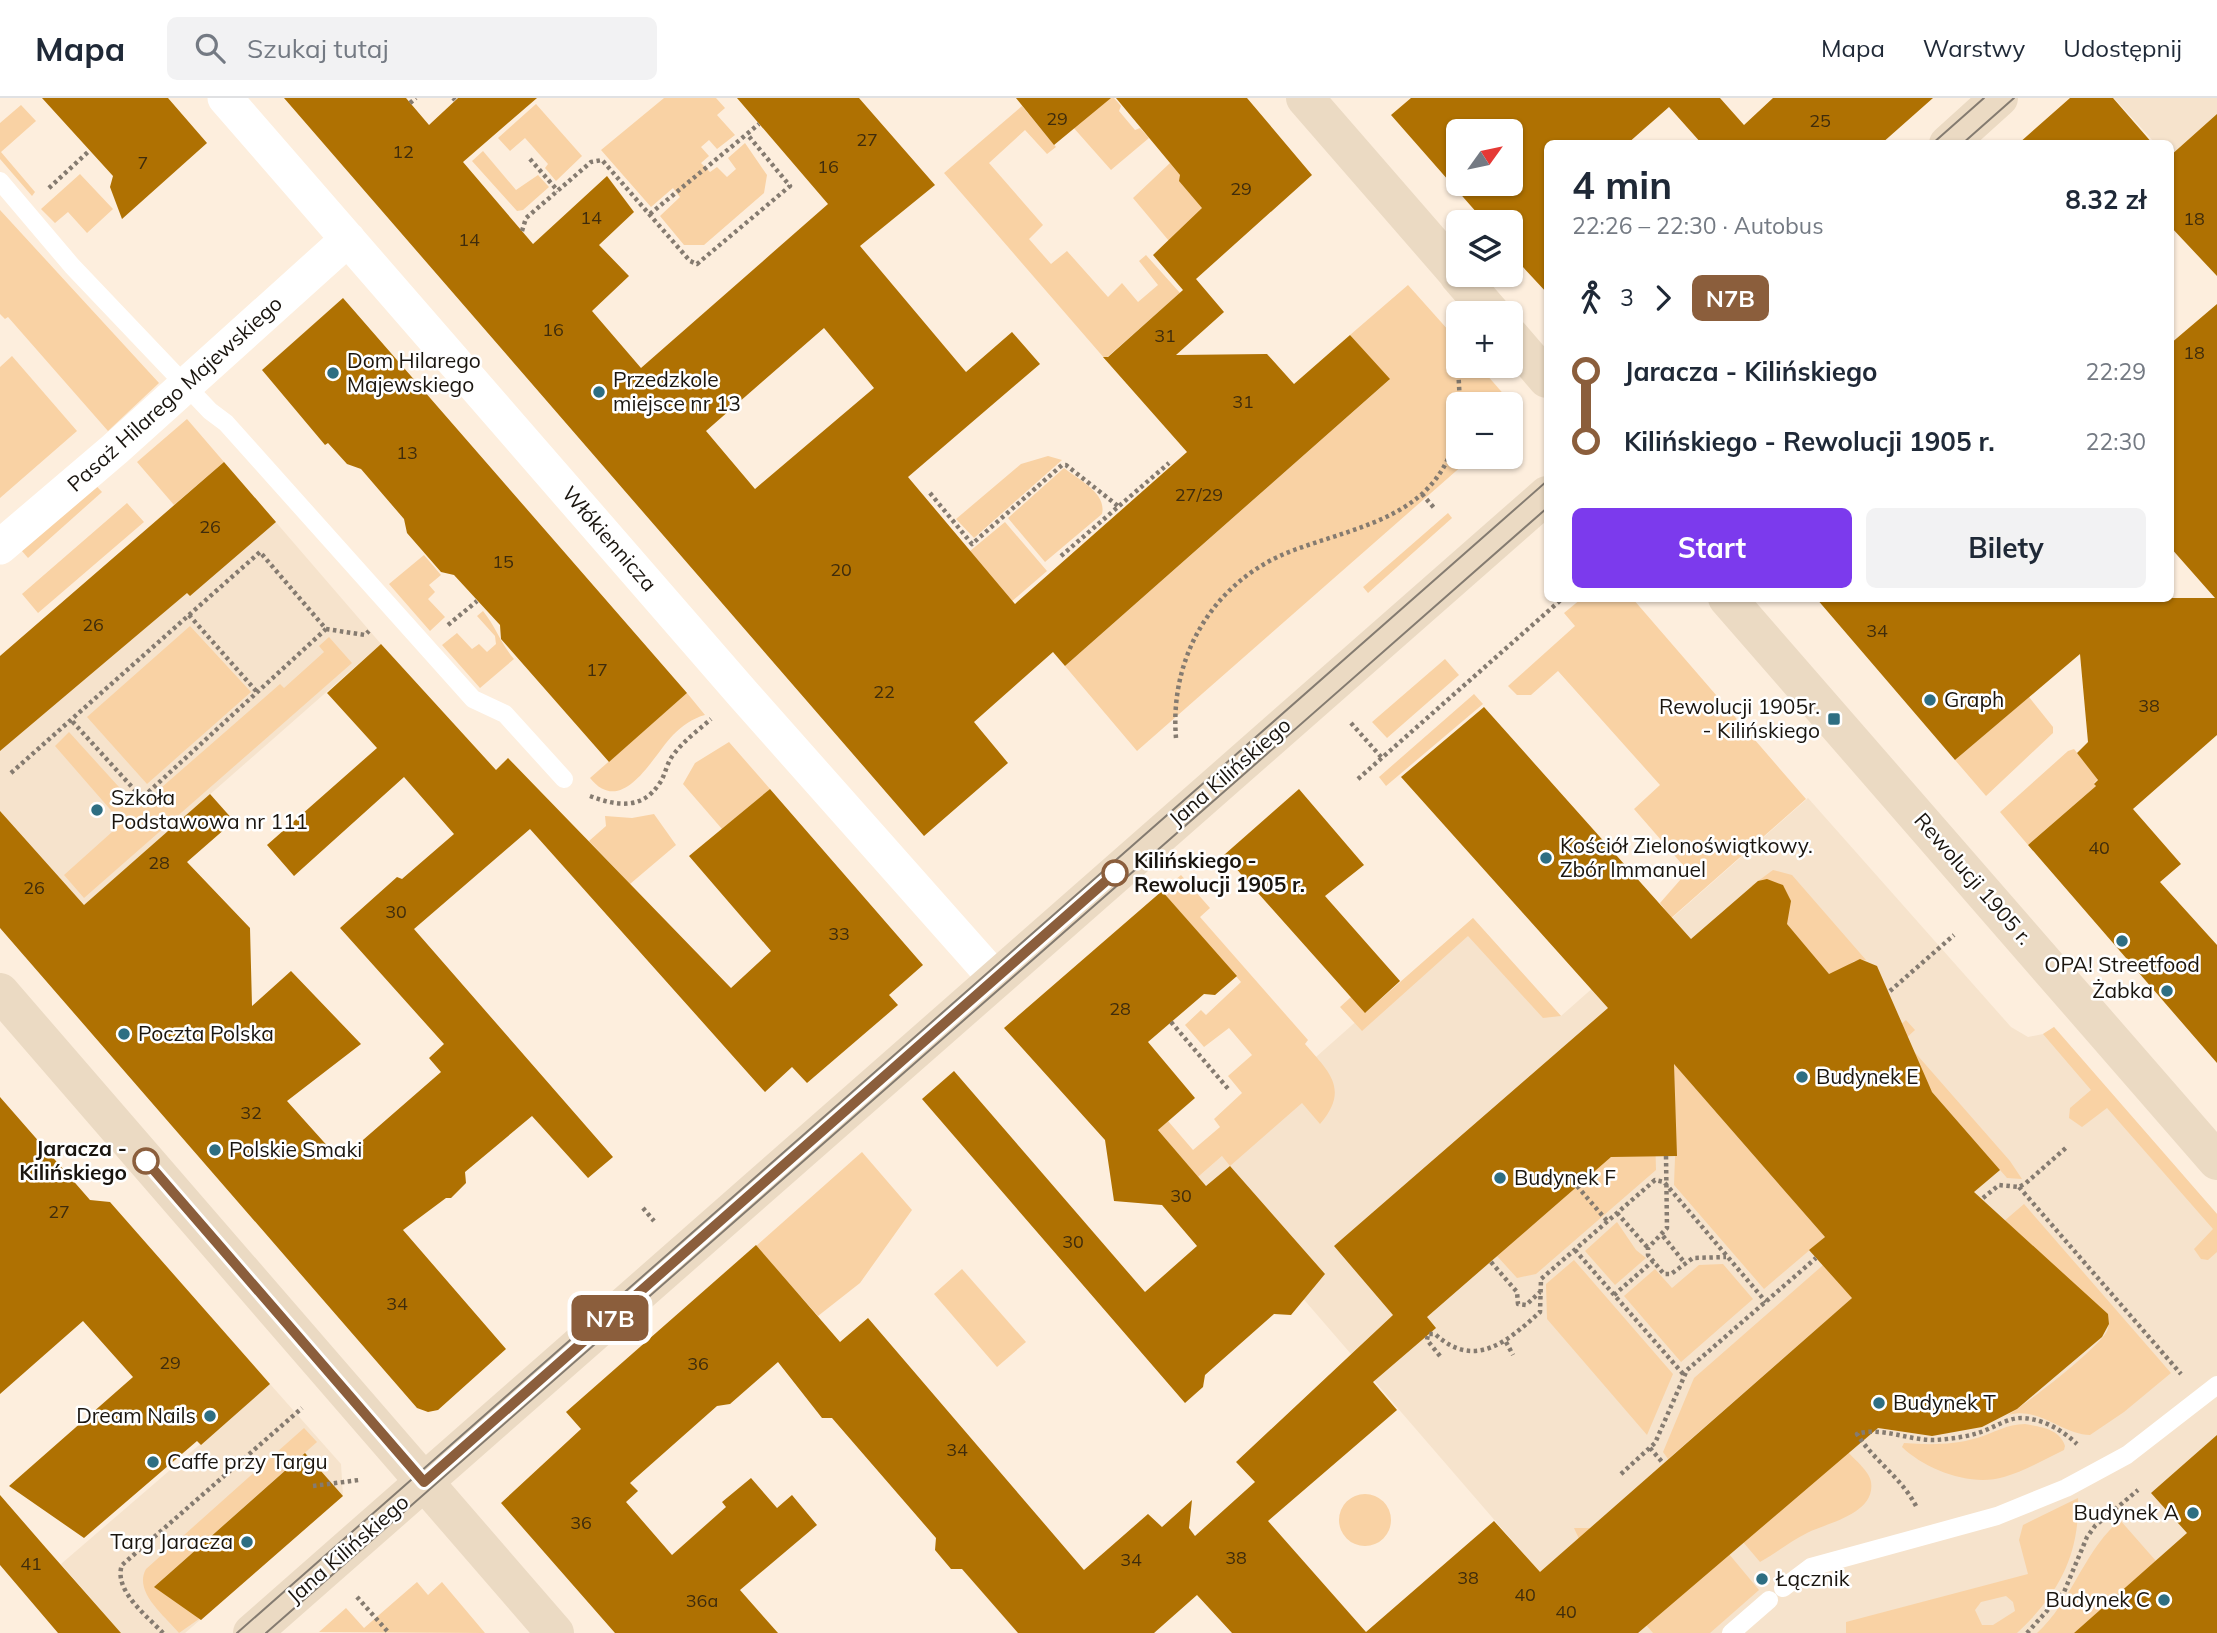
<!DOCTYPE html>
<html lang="pl">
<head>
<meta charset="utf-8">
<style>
	:root { --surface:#fff; --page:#f2f2f3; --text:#1f2937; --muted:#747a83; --line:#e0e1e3; --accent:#7c3aed }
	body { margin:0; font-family:Mulish,sans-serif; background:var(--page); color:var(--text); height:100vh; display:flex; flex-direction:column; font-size:26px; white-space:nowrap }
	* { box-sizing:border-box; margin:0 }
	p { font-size:23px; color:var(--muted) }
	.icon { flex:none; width:38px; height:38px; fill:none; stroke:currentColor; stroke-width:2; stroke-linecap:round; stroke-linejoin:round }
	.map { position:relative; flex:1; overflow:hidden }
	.sheet { position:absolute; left:1544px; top:42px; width:630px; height:462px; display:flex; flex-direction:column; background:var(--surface); border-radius:10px; box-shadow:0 2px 5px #0004 }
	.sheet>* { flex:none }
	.badge { padding:0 14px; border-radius:10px; font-size:24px; line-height:46px }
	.needle { width:46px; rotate:57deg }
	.fabs { position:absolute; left:1446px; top:21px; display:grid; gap:14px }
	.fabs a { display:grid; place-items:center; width:77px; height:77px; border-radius:10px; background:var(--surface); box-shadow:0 2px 5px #0004; font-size:35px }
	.map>.badge { position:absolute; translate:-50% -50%; box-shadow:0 0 0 4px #fff }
	.legs { display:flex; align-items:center; gap:10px; height:77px; padding:0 28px; font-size:23px }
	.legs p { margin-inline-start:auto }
	.overview { display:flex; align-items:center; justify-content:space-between; height:119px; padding:0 28px }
	h1 { font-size:38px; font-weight:700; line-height:52px }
	.button { display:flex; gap:14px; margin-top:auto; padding:14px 28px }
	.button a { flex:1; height:80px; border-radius:10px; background:var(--accent); color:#fff; font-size:28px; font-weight:700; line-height:80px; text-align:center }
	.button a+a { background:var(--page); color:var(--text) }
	ul { padding:0 28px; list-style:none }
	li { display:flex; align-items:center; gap:24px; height:70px; font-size:26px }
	li i { display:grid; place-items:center; width:10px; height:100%; margin:0 9px; background:currentColor }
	li i::after { content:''; width:18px; height:18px; margin:-9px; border:5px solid; border-radius:50%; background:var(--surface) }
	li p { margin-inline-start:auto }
	li:first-child i { background:linear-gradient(#0000 50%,currentColor 0) }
	li:last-child i { background:linear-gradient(currentColor 50%,#0000 0) }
	header { display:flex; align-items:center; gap:42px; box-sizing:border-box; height:98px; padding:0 35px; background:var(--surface); border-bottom:2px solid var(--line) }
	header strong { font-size:33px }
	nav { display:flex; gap:38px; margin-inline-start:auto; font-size:24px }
	.search { width:490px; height:63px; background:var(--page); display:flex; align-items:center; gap:18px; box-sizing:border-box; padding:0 24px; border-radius:10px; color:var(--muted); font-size:26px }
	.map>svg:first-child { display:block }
</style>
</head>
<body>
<header>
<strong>Mapa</strong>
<div class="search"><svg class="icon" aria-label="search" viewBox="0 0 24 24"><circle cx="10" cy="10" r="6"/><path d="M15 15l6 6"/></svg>Szukaj tutaj</div>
<nav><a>Mapa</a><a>Warstwy</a><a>Udostępnij</a></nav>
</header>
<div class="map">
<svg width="2217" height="1535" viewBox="0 0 2217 1535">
	<rect width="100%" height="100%" fill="#fdeedd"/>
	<path fill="#f6e3cc" d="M2114,0H2217V114L2170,62V46L2155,45Z
		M224,364L381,546L25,859L0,829V558Z
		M1808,700L2011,929L2028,939L2043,936L2054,929L2217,1116V1535H1446L1529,1462L1198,1079L1222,1058L1316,959L1473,820L1561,918Z
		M270,1286L341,1366L343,1398L185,1535H121L61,1466Z"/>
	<path fill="#f9d2a4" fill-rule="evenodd" d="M664,0H716L725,10L717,17L735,37L717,51L709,42L701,49L709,58L701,65L710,74L717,69L727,79L736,71L728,60L745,45L767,77L764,95L704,147H684L660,118L680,99L673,90L651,109L601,52Z
		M1094,0H1114L1121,8L1119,13L1135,32L1140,30L1149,40L1111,72L1072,28Z
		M536,6L582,58L556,83L545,70L548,66L525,40L510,53L498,40Z
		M21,7L36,23L1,54L35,94L32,98L0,61V25Z
		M1022,8L1056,49L1047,56L1025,32L989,65L1043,127L1029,141L1051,166L1067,153L1108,199L1122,185L1138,204L1158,187L1139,163L1146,157L1180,195L1105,261L944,75Z
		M483,53L516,92L538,77L549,89L523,112L517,113L472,63Z
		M1170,65L1213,114L1169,143L1133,100Z
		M80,76L113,111L87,135L68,114L55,125L41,111Z
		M0,112L159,285L108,333L8,219L5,221L0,216Z
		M1408,187L1458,243V268H1479L1521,316L1510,325V306H1458V359H1472L1137,653L1065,568L1389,282L1350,237Z
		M12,258L77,333L0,400V269Z
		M187,321L224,364L174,407L137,364Z
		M1048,358L1062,362L974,440L956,421L1021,366Z
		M1064,370C1079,382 1107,395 1102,416L1045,464L1008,420Z
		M89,380L102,394L28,460L15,445Z
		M127,405L144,424L38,515L22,496Z
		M1448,415L1452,420L1368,495L1363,489Z
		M1005,424L1047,473L1011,504L970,453Z
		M424,457L441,477L429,487L435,494L428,501L445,519L430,533L389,486Z
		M1581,501H1633L1806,701L1636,851L1670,818L1660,805L1688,773L1634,711L1660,687L1558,573L1531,597H1517L1508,588L1575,528L1564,515Z
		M483,513C496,529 501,546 514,561L480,590L442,547L457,535L472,551L479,546L487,554L496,546L495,538L477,518Z
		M190,528L251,594L147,686L87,619Z
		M329,539L352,565L84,800L64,777L122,725L55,648L69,634L138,710L280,586L284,590L324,554L319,548Z
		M1445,561L1459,577L1387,640L1372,624Z
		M687,595L705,617C693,620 682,628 673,637C654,656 623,721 590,680Z
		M1474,596L1483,606L1386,688L1379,679Z
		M2029,599L2053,629V635L1986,698L1955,662Z
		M729,644L770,691L722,731L683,686L695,665Z
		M2074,651L2098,681L2094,685L2096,688L2028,747L2000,714L2068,653Z
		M654,716L676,747L630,786L589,743L606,728L605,718L632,720Z
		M1773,772L1792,777L1866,862L1854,863L1832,880L1783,822L1790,807L1784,789L1768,782L1750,789Z
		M1181,777L1210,810L1200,819L1308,942L1305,946C1329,974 1350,991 1320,1026L1302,1005L1230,1068L1222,1058L1198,1079L1158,1032L1168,1023L1193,1052L1220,1029L1214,1021L1242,995L1228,978L1252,957L1229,930L1204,949L1185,927L1201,912L1206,917L1241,884L1162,793Z
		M1473,820L1561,918L1543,920L1468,838L1362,933L1340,909L1351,899L1366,914Z
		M1906,922L1915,932L1904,942L2010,1063L2022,1081L2007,1080L1885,940Z
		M2054,929L2217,1116V1154L2208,1162L2201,1161L2194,1151L2213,1131L2107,1010L2082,1029L2069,1020L2070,1010L2091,992L2043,936Z
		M1668,959L1825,1139L1764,1191L1674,1087L1676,1032Z
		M1651,1024L1655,1034L1656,1072L1536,1176L1517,1180L1497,1158Z
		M862,1054L912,1112L860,1185L818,1218L756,1148Z
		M2024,1106L2171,1275L2124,1314L2090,1337C2061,1336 2039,1308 2008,1317C2030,1303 2092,1255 2106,1235C2109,1230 2109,1225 2108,1219L2003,1124Z
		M1617,1124L1636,1152L1646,1160L1615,1187L1585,1153Z
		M1838,1154L1867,1187L1668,1361L1663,1354L1694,1280Z
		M1574,1162L1673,1276L1647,1337L1547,1221L1546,1186Z
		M1723,1166L1753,1201L1681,1264L1624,1198L1655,1171L1672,1190L1699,1167Z
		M962,1171L1026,1244L997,1269L934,1196Z
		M2025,1326C2041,1329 2060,1331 2065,1348L2064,1352C2044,1362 2024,1373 2004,1379C1971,1389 1926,1372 1902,1349L1904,1345C1929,1347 1953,1347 1977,1340C1994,1335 2007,1326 2025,1326Z
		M304,1330L317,1344L164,1480L199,1521L179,1535C165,1518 133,1494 146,1471Z
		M1848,1354C1855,1362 1870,1374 1871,1384C1876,1416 1826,1425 1807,1435C1791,1443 1776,1455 1760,1464L1743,1444Z
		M1339 1422a26 26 0 1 1 52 0a26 26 0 1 1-52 0Z
		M2078,1400C2080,1457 2058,1497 2017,1535H1846V1524L2028,1476L2019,1442L2023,1427ZM2006,1498L2013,1504L2015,1513L1993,1527H1982L1975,1512L1981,1504Z
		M2120,1422L2156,1463L2074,1535H2037C2073,1502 2083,1454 2120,1422Z
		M1574,1430H1589L1662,1514L1729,1456L1759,1492L1710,1535H1653L1587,1458Z
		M417,1484L428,1497L442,1484L485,1535L319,1534L346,1510L364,1530Z"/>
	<path fill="#af7102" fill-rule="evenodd" d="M42,0H168L207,45L122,121L110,89L113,78Z
		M284,0H406L429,27L458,0H537L463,64L533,146L607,78L634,114L599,147L629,178L592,213L641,270L828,106L737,0H859L935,87L860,148L966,274L1012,234L1040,266L908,379L1015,506L1187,354L1103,259H1108L1183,192L1153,157L1202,110L1179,83L1180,77L1116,0H1247L1312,77L1196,181L1224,214L1176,257L1267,256L1294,286L1350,237L1390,281L1065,568L1053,554L974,624L1008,665L924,738ZM824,230L874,290L755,391L706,333Z
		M1016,0H1111L1054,47Z
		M1411,0H1720L1744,27L1773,0H1933L1881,46H1702L1669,9L1627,46H1547V195L1510,155V124H1485L1391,17ZM1458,33H1510V86H1458Z
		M2070,0H2113L2153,46H2018Z
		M2217,16V178L2170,128V58Z
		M343,200L687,595L609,664L501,541L500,527L454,477L441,474L407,435L404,421L361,371L347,366L328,345L325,347L262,272Z
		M2217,206V637L2133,711L2181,766L2160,784L2217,847V965L2028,747L2096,688L2094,686L2098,682L2077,655L2088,644L2080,556L1955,662L1816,500H2215L2170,449V246Z
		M224,364L276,424L190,498L187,495L0,653V558Z
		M381,546L496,672L508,660L731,890L771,853L689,758L770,691L923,867L889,897L898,907L807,985L792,969L765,994L530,731L414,831L613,1059L588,1080L532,1018L465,1074L466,1085L451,1100H446L403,1132L506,1251L438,1312L428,1314L417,1310L0,830V713L84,807L210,696L234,723L187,764L250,830L252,908L291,873L361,946L287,1003L340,1062L441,974L429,960L444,946L340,830L397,779L402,781L454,736L404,679L294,778L267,747L377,650L327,595Z
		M1484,609L1691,841L1758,783L1767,781L1783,787L1791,803L1787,826L1829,876L1860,861L1877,868L1932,994L2000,1072L1974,1094L2108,1216L2109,1226L2102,1239L2017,1311L1982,1329L1932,1338L1878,1330L1638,1535H1232L1197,1497L1154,1535H1018L962,1471H951L935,1452L936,1440L832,1320H822L778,1264L730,1306L717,1308L630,1385L638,1393L626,1404L672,1457L726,1409L722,1404L751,1380L777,1410L792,1397L817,1427L740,1492L778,1535H615L501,1405L581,1331L566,1314L756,1147L840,1244L868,1220L1084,1472L1148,1416L1162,1429L1192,1402L1189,1430L1195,1438L1255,1384L1236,1364L1393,1217L1334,1148L1608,910L1401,679ZM1674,966L1825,1139L1809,1152L1852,1200L1540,1474L1494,1423L1366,1534L1268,1423L1397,1312L1373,1284L1436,1230L1427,1219L1611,1059L1677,1058Z
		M1299,691L1364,767L1325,798L1400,883L1365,915L1224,757Z
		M1162,793L1237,878L1215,897L1204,896L1148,944L1195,1000L1158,1032L1206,1088L1230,1068L1325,1176L1291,1217L1274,1216L1205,1277L1203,1289L1185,1305L922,1001L954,973L1145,1194L1197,1148L1162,1107L1114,1103L1105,1042L1004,930Z
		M0,999L90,1102L110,1104L270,1286L201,1347L197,1343L84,1440L9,1388L133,1279L83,1223L0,1296Z
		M2217,1337V1535H2074L2187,1435L2151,1395Z
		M305,1355L343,1398L201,1522L154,1489Z
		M0,1397L46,1450L121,1535H58L0,1467Z"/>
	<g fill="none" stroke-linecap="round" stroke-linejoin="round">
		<path stroke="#857b70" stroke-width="4.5" stroke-dasharray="3.5 3.5" stroke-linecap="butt" d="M453,0L455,2
			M410,5L416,0
			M530,61L558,93
			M49,90L89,53
			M650,116L759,26
			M522,133L526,120L591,64L602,62L690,163L697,166L790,88L747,36
			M1452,240L1458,264
			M1458,268L1460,306
			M930,395L972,446L1062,367H1066L1118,408
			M1422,396L1435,411
			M1061,458L1169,365
			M189,517L257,594
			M448,527L477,503
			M326,531L365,537L369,533
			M1351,625L1382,660
			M1176,640C1169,557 1215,481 1294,452C1365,426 1442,417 1458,328
			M11,675L260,454L326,531L142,700L72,623
			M1358,681L1563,500
			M590,698C616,708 642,712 659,686C665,678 666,668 671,660C681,645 697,633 711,621
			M1890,893L1954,837
			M1171,924L1230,993
			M1666,1058L1667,1130L1648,1150V1157L1664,1176H1671L1693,1160L1726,1159
			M1577,1088L1608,1124
			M2019,1089L2181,1276
			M1983,1100L1999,1087L2019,1089L2026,1085L2068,1048
			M643,1110L654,1123
			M1617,1115L1648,1150
			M1663,1138L1684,1164
			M1575,1152L1684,1277
			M1491,1164L1517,1194L1518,1206L1526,1207L1540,1194
			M1614,1197L1653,1163
			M1506,1244L1513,1257
			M1440,1258L1427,1242L1428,1236H1435C1475,1273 1509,1242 1540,1214L1541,1181L1655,1082L1664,1084L1766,1204
			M1650,1350L1663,1365
			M1621,1376L1655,1345L1687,1272L1816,1160
			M313,1388L359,1382
			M1916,1408C1901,1379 1874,1363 1857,1336C1881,1328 1909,1343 1936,1342C1950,1341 1965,1339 1978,1335C1994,1330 2008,1319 2024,1320C2045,1322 2062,1332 2077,1346
			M357,1499L389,1535
			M163,1535C147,1518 113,1492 122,1467L302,1310
			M2027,1535L2064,1494L2087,1439L2095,1428L2138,1392"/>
		<path stroke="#fff" stroke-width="18" d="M0,83L72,168L210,313L226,325L473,601L505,616L564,681
			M1783,1490L1811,1469L1997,1418L2066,1390L2127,1357L2217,1287
			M1731,1535L1769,1502"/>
		<path stroke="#fff" stroke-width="35" d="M225,0L743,596L995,880
			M0,449L115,351L348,141"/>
		<path stroke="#ebdac3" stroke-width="38" d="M1305,0L1458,176
			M1948,46L1999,0
			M1458,177L1491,215
			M1510,238L1547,281
			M1727,500L2217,1063
			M0,894L555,1535
			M252,1535L1547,397"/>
		<path stroke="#847b70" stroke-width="2" d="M1932,46L1984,0
			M1962,46L2014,0
			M237,1535L1547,383
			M266,1535L1547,410"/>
	</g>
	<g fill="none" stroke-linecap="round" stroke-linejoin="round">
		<g stroke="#fff" stroke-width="16">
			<path id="line-1" d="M146,1063L424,1384L1115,775"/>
		</g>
		<use href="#line-1" stroke="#8b5e3c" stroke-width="10"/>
	</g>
	<g fill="#2e6e82" stroke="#fff" stroke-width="2.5">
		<circle cx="333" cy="275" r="7"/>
		<circle cx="599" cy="294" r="7"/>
		<circle cx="1930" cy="602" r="7"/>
		<rect x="1827" y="614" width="14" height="14" rx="3.5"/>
		<circle cx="97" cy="712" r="7"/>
		<circle cx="1546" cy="760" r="7"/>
		<circle cx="2122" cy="843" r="7"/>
		<circle cx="2167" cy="893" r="7"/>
		<circle cx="124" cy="936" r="7"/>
		<circle cx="1802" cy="979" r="7"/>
		<circle cx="215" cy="1052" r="7"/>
		<circle cx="1500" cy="1080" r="7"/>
		<circle cx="1879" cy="1305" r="7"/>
		<circle cx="210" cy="1318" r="7"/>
		<circle cx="153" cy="1364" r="7"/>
		<circle cx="2193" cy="1415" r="7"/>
		<circle cx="247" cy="1444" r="7"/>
		<circle cx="1762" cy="1481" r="7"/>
		<circle cx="2164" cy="1502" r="7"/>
	</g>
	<g fill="#fff" stroke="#8b5e3c" stroke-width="3.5">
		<circle cx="1115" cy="775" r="12"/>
		<circle cx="146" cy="1063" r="12"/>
	</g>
	<g text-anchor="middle" stroke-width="5" stroke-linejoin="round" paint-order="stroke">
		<g font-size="18" fill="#3f2c0c">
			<text x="1057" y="27">29</text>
			<text x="1820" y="29">25</text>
			<text x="867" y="48">27</text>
			<text x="403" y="60">12</text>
			<text x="143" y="71">7</text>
			<text x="828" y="75">16</text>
			<text x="1241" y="97">29</text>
			<text x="591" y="126">14</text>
			<text x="2194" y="127">18</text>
			<text x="469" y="148">14</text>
			<text x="553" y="238">16</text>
			<text x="1165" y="244">31</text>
			<text x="2194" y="261">18</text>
			<text x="1243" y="310">31</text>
			<text x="407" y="361">13</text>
			<text x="1199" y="403">27/29</text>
			<text x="210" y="435">26</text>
			<text x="503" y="470">15</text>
			<text x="841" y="478">20</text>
			<text x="93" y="533">26</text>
			<text x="1877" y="539">34</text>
			<text x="597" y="578">17</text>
			<text x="884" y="600">22</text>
			<text x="2149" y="614">38</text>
			<text x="2099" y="756">40</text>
			<text x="159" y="771">28</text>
			<text x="34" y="796">26</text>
			<text x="396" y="820">30</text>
			<text x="839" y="842">33</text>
			<text x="1120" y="917">28</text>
			<text x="251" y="1021">32</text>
			<text x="1181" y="1104">30</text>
			<text x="59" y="1120">27</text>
			<text x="1073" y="1150">30</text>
			<text x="397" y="1212">34</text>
			<text x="170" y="1271">29</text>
			<text x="698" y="1272">36</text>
			<text x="957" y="1358">34</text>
			<text x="581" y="1431">36</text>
			<text x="1236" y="1466">38</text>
			<text x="1131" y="1468">34</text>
			<text x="31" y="1472">41</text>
			<text x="1468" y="1486">38</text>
			<text x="1525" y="1503">40</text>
			<text x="702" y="1509">36a</text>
			<text x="1566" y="1520">40</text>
		</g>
		<g font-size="21" fill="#1a150f" stroke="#fff" text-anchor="start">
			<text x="347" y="270">Dom Hilarego<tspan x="347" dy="24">Majewskiego</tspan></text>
			<text x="613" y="289">Przedzkole<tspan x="613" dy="24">miejsce nr 13</tspan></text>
			<text x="1944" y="609">Graph</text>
			<text x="1820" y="616" text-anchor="end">Rewolucji 1905r.<tspan x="1820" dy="24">- Kilińskiego</tspan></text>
			<text x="111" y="707">Szkoła<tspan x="111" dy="24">Podstawowa nr 111</tspan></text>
			<text x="1560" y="755">Kościół Zielonoświątkowy.<tspan x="1560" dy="24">Zbór Immanuel</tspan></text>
			<text x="2122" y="874" text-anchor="middle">OPA! Streetfood</text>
			<text x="2153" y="900" text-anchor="end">Żabka</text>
			<text x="138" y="943">Poczta Polska</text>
			<text x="1816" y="986">Budynek E</text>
			<text x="229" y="1059">Polskie Smaki</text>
			<text x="1514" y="1087">Budynek F</text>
			<text x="1893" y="1312">Budynek T</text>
			<text x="196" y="1325" text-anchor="end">Dream Nails</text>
			<text x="167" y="1371">Caffe przy Targu</text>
			<text x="2179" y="1422" text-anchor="end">Budynek A</text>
			<text x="233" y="1451" text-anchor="end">Targ Jaracza</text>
			<text x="1776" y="1488">Łącznik</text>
			<text x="2150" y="1509" text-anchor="end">Budynek C</text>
		</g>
		<g font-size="21" fill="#1a150f" stroke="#fff">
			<text transform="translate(175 296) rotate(-42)" y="7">Pasaż Hilarego Majewskiego</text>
			<text transform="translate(609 441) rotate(49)" y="7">Włókiennicza</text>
			<text transform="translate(1230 674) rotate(-41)" y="7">Jana Kilińskiego</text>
			<text transform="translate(1973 781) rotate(49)" y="7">Rewolucji 1905 r.</text>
			<text transform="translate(348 1451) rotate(-41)" y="7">Jana Kilińskiego</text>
		</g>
		<g font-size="21" font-weight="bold" fill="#1a150f" stroke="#fff" text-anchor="start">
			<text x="1134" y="770">Kilińskiego -<tspan x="1134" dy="24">Rewolucji 1905 r.</tspan></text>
			<text x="127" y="1058" text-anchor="end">Jaracza -<tspan x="127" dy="24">Kilińskiego</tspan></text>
		</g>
	</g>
</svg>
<div class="fabs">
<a><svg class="needle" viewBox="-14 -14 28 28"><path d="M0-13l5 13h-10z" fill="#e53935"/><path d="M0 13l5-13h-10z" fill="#747a83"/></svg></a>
<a><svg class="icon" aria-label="layers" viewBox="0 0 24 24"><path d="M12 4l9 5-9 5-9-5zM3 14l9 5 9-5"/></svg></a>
<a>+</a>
<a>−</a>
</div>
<b class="badge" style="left:610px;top:1220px;background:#8b5e3c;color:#fff">N7B</b>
<section class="sheet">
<div class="overview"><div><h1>4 min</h1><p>22:26 – 22:30 · Autobus</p></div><b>8.32 zł</b></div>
<div class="legs"><svg class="icon" aria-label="walk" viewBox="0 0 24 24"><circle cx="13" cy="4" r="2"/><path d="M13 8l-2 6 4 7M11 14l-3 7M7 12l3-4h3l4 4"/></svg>3<svg class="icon" aria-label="forward" viewBox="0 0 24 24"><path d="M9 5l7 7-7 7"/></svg><b class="badge" style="background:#8b5e3c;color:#fff">N7B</b></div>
<ul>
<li><i style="color:#8b5e3c"></i><b>Jaracza - Kilińskiego</b><p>22:29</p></li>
<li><i style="color:#8b5e3c"></i><b>Kilińskiego - Rewolucji 1905 r.</b><p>22:30</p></li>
</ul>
<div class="button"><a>Start</a><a>Bilety</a></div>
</section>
</div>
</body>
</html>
